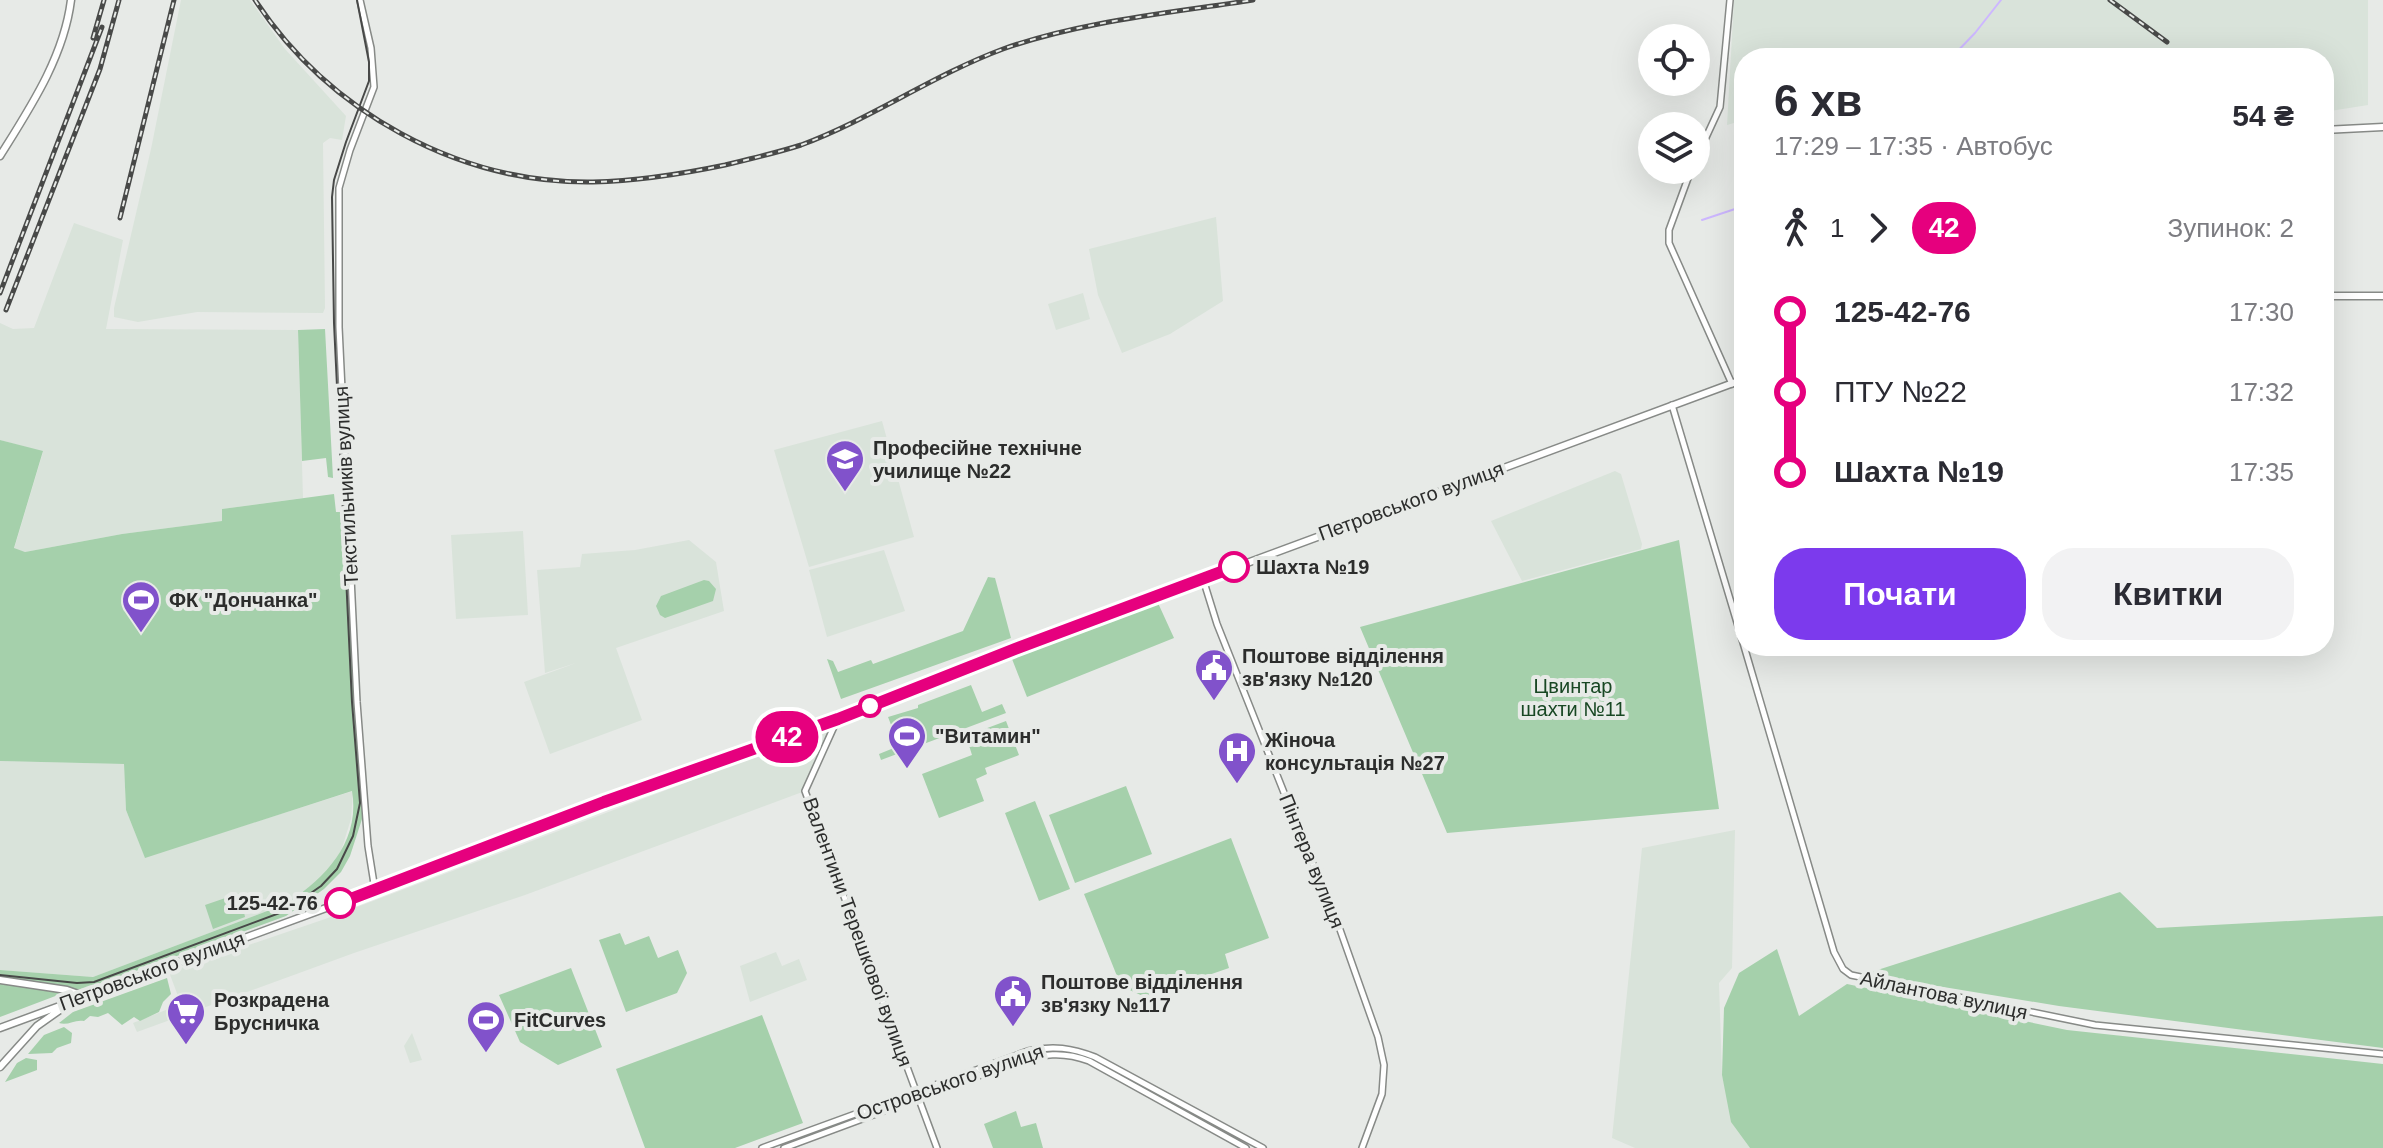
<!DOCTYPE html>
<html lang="uk">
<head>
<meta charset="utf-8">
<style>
	:root { --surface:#fff; --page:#f2f2f3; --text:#2b2b33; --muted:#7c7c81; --accent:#7c3aed }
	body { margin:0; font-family:Arial,sans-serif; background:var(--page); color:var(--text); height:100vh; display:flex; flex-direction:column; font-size:30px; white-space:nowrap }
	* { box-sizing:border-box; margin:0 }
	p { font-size:26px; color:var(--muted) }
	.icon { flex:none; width:44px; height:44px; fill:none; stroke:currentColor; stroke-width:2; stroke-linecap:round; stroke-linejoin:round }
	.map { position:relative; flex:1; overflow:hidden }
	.details { position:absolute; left:1734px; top:48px; width:600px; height:608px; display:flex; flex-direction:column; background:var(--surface); border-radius:32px; box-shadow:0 8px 32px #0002 }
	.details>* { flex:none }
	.badge { padding:0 16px; border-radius:26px; font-size:28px; line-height:52px }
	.fabs { position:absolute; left:1638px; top:24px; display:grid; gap:16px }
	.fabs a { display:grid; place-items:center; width:72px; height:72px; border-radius:50%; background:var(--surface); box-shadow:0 8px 32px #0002; font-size:40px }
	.map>.badge { position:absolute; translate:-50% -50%; box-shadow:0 0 0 4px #fff }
	.legs { display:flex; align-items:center; gap:12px; height:88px; padding:0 40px; font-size:26px }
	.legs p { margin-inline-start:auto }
	.overview { display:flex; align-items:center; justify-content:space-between; height:136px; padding:0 40px }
	h1 { font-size:44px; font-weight:600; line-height:60px }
	.cta { display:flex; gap:16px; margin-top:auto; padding:16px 40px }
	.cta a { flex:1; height:92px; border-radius:32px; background:var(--accent); color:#fff; font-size:32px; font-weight:600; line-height:92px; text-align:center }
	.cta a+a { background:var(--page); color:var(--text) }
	ul { padding:0 40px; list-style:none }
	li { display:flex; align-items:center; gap:28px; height:80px; font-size:30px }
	li i { display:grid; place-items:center; width:12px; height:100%; margin:0 10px; background:currentColor }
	li i::after { content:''; width:20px; height:20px; margin:-10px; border:6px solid; border-radius:50%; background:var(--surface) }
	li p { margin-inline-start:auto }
	li:first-child i { background:linear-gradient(#0000 50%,currentColor 0) }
	li:last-child i { background:linear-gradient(currentColor 50%,#0000 0) }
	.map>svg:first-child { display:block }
</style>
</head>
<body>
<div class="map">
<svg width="2383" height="1148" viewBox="0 0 2383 1148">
	<rect width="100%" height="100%" fill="#e7eae7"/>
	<path fill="#d9e3da" d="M181,0H250L285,49L346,116L342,140L330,138L323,143L325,308L323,313L197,312L138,322L114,317V308L151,149Z
		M1734,0H2368V105L2324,112V58H1744V120L1727,125Z
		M1216,217L1223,301L1170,334L1122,353L1098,295L1089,249Z
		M74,223L123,240L106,329L298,330L303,498L222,509L223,521L122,534L25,552L14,549L43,452L0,440V323L13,329L34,328Z
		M1083,293L1090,319L1056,330L1048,304Z
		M882,421L914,537L809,567L774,450Z
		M1615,471L1621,474L1642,544L1641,549L1522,581L1491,521Z
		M523,531L528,615L456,619L451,535Z
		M689,540L716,562L724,611L616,648L642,720L550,754L524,682L576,663L545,673L537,570L580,567L582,554L635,550Z
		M884,550L905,611L827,637L809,570Z
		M833,727L805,791L525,895L354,953L137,1032L133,1023L181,1004L169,972L328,918Z
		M0,761L124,764L126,810L145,857L353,791L351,819L341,851L333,865L318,881L283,905L93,977L0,970Z
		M1735,830L1732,968L1719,983L1722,1075L1734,1126L1750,1148H1635L1612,1138L1642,848Z
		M776,952L782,966L799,959L807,980L750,1002L740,966Z
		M412,1033L422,1060L410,1063L404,1046Z"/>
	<path fill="#a5d0ab" d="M325,329L333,478L328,477L326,458L302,461L298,330Z
		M0,440L43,451L14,548L25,552L122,534L222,521V509L334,494L336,512H347L363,816L350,856L341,872L324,889L286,916L95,986L66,992L0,1017V970L93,977L283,905C323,881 361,843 352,791L145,858L126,810L124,764L0,761Z
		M1679,540L1719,809L1447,833L1360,627Z
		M988,577L995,578L1011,638L841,699L827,659L833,661L838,672L871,660L873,664L963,631Z
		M704,580L709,581L716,589L713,601L665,618L660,615L656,606L661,596Z
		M1158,603L1174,638L1027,697L1012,659Z
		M971,685L982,712L1002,704L1006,713L881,760L879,754L911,741L906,726L893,730L888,717L918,708V705Z
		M1006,721L1019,755L985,768L987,774L976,779L984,801L939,818L922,774L972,755L966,736Z
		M1126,786L1152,854L1075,883L1049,815Z
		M1035,801L1070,889L1039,901L1005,813Z
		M1231,838L1269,938L1225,954L1229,968L1145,997L1121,986L1084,894Z
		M2120,892L2157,928L2383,916V1048L2059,1006L1865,974Z
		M240,893L245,917L213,929L205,905Z
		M620,933L625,945L649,936L658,958L678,950L687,973L677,993L626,1012L599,940Z
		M1777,949L1799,1016L1847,984L2067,1030L2383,1064V1148H1750L1731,1122L1722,1075L1724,1008L1739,973Z
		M571,968L602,1047L558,1065L520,1042L499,995Z
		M167,978L171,994L163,1002L159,1012L140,1021L134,1017L122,1025L108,1013L98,1017L90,1016L84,1021C75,1019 68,1026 59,1023L73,1012Z
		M762,1015L803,1123L735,1148H645L616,1069Z
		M64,1027L72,1033L71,1043L57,1048L52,1053L28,1054L44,1035Z
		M26,1058L37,1060V1070L5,1082L17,1063Z
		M1016,1111L1021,1127L1036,1123L1043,1148H993L984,1124Z"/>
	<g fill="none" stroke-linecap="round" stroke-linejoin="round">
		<path stroke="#cdb7ff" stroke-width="2" d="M1951,58L1975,33L2001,0
			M1702,220L1744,206"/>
		<g stroke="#878a87" stroke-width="8">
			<path id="tertiary" d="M360,0L371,48L374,87L350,150L339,188V327L357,702L368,846L375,890
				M1696,159L1720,107L1730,0
				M1691,170L1669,230V243L1732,384
				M1672,405L1744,646
				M1203,579L1217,624L1300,833L1338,924L1378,1037L1384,1065L1382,1094L1362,1148
				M1744,646L1834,952L1843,969L1851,975L2095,1025L2383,1054
				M837,720L805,791L937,1148
				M762,1148L1028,1051C1053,1045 1072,1048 1095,1057L1263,1148
				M784,1148L1016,1062C1042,1054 1063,1051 1089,1061L1246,1148"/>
		</g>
		<g stroke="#878a87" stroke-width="9">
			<path id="secondary" d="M2324,130L2383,127
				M0,156C30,108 64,57 71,0
				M2324,296H2383
				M0,980L67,990L84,996
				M0,1028L375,890L604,802L838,719L1015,649L1744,379
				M0,1067L37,1026L64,1007"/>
		</g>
		<use href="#tertiary" stroke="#fff" stroke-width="5"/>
		<use href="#secondary" stroke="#fff" stroke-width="6"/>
		<path stroke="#484948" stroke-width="2" d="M0,975L77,983L94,982L285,911L321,886L337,869L353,836L360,803L352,702L334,323L332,197L334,180L346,142L369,81V62L357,0"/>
		<g stroke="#484948" stroke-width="5">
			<path id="rail" d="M255,0C328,111 458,184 593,182C637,181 682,174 725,165C750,159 776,153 801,145C871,119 933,75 1003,49C1082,21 1170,13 1253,0
				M2110,0L2167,42
				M93,38L104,0
				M120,218L174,0
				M0,293L102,27
				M6,310L100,69L119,0"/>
		</g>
		<use href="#rail" stroke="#e7eae7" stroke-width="2" stroke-dasharray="6" stroke-linecap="butt"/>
	</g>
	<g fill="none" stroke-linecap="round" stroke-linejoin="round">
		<g stroke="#fff" stroke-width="18">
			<path id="line-1" d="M340,903L604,802L838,719L1015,649L1234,567"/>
		</g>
		<use href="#line-1" stroke="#e6007e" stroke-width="12"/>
	</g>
	<defs>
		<g id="university-pin" transform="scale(2)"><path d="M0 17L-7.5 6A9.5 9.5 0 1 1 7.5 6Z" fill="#8152cb" stroke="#e7eae7"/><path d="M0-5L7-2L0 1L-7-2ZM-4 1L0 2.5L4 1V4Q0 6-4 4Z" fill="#fff"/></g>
		<g id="stadium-pin" transform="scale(2)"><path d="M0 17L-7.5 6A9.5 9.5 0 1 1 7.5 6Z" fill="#8152cb" stroke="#e7eae7"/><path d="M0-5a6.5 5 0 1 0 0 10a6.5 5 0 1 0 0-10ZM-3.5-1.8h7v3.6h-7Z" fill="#fff"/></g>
		<g id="civic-pin" transform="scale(2)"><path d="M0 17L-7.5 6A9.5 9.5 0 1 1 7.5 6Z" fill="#8152cb" stroke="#e7eae7"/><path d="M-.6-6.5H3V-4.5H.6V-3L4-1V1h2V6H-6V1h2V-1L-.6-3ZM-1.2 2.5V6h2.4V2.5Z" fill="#fff"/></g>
		<g id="hospital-pin" transform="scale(2)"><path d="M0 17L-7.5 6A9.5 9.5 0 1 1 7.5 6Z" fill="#8152cb" stroke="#e7eae7"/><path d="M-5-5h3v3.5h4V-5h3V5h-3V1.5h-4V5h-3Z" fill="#fff"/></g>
		<g id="supermarket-pin" transform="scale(2)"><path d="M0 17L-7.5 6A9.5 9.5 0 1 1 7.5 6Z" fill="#8152cb" stroke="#e7eae7"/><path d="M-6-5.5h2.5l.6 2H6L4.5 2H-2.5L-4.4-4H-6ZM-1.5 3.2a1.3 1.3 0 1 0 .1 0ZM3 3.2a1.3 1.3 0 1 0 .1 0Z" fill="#fff"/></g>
	</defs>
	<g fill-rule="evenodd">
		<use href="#university-pin" x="845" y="459"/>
		<use href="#stadium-pin" x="141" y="600"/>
		<use href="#civic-pin" x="1214" y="668"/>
		<use href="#stadium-pin" x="907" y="736"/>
		<use href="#hospital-pin" x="1237" y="751"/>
		<use href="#civic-pin" x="1013" y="994"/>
		<use href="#supermarket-pin" x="186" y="1012"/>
		<use href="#stadium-pin" x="486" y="1020"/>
	</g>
	<g fill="#fff" stroke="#e6007e" stroke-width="4">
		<circle cx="1234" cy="567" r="14"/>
		<circle cx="870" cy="706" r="10"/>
		<circle cx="340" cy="903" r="14"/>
	</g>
	<g text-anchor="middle" stroke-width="8" stroke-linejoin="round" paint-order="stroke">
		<g font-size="20" font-weight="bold" fill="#2c2d2c" stroke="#e7eae7" text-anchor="start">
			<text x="873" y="455">Професійне технічне<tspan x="873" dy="23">училище №22</tspan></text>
			<text x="169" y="607">ФК "Дончанка"</text>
			<text x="1242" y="663">Поштове відділення<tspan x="1242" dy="23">зв'язку №120</tspan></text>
			<text x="935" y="743">"Витамин"</text>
			<text x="1265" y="747">Жіноча<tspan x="1265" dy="23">консультація №27</tspan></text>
			<text x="1041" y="989">Поштове відділення<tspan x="1041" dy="23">зв'язку №117</tspan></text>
			<text x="214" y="1007">Розкрадена<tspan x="214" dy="23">Брусничка</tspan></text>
			<text x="514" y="1027">FitCurves</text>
		</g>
		<g font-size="20" fill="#2c2d2c" stroke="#e7eae7">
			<text transform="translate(346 486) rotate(-93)" y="7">Текстильників вулиця</text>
			<text transform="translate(1411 501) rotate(-20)" y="7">Петровського вулиця</text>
			<text transform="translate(1312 861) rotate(68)" y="7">Пінтера вулиця</text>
			<text transform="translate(858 932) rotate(70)" y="7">Валентини Терешкової вулиця</text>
			<text transform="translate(152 971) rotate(-20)" y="7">Петровського вулиця</text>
			<text transform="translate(1944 995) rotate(12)" y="7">Айлантова вулиця</text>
			<text transform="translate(950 1082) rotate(-19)" y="7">Островського вулиця</text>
		</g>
		<g font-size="20" font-weight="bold" fill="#2c2d2c" stroke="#e7eae7" text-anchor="start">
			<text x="1256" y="574">Шахта №19</text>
			<text x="318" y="910" text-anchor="end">125-42-76</text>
		</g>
		<g font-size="20" fill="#184723" stroke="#e7eae7">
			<text x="1573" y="693">Цвинтар<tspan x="1573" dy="23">шахти №11</tspan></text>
		</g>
	</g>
</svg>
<div class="fabs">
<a><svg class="icon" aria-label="locate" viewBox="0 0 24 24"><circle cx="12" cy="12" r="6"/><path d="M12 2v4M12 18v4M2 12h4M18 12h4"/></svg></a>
<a><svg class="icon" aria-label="layers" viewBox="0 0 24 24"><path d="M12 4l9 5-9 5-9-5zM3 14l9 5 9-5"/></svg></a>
</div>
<b class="badge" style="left:787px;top:737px;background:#e6007e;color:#fff">42</b>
<section class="details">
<div class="overview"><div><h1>6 хв</h1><p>17:29 – 17:35 · Автобус</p></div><b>54 ₴</b></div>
<div class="legs"><svg class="icon" aria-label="walk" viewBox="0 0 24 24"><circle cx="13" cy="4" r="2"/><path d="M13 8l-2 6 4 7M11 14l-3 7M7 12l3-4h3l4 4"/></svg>1<svg class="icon" aria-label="forward" viewBox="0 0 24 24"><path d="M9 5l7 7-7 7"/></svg><b class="badge" style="background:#e6007e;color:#fff">42</b><p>Зупинок: 2</p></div>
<ul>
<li><i style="color:#e6007e"></i><b>125-42-76</b><p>17:30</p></li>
<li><i style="color:#e6007e"></i><span>ПТУ №22</span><p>17:32</p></li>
<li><i style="color:#e6007e"></i><b>Шахта №19</b><p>17:35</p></li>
</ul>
<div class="cta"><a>Почати</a><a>Квитки</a></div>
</section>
</div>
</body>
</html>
